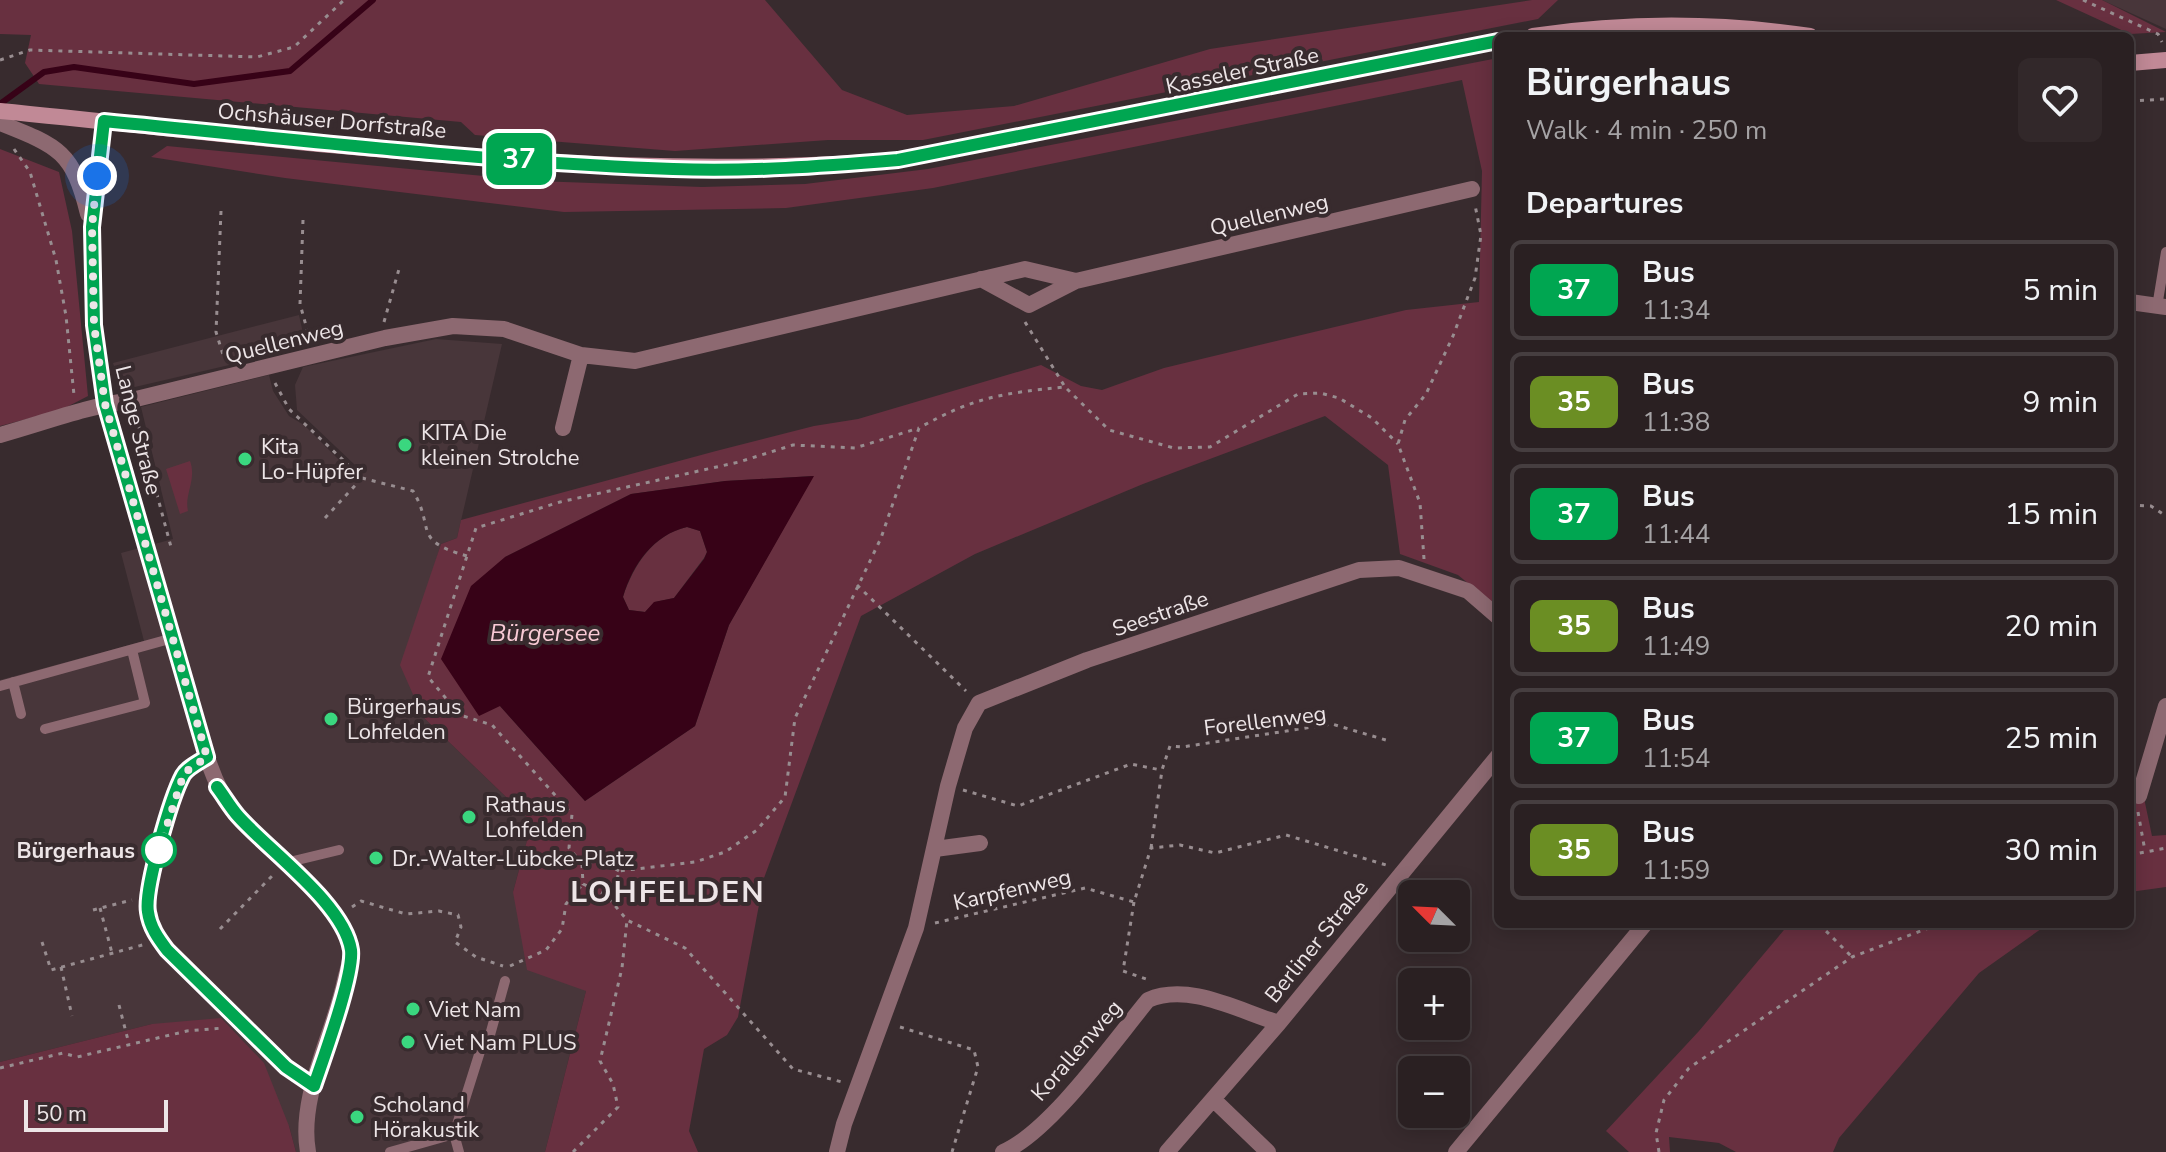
<!DOCTYPE html>
<html lang="en">
<head>
<meta charset="utf-8">
<style>
	:root { --surface:#2a2022; --page:#32282a; --text:#f1f3f6; --muted:#a5a3a5; --line:#463e40 }
	body { margin:0; font-family:"Nunito Sans",sans-serif; background:var(--page); color:var(--text); height:100vh; display:flex; flex-direction:column; font-size:30px; white-space:nowrap }
	* { box-sizing:border-box; margin:0 }
	p { font-size:26px; color:var(--muted) }
	.icon { flex:none; width:44px; height:44px; fill:none; stroke:currentColor; stroke-width:2; stroke-linecap:round; stroke-linejoin:round }
	.map { position:relative; flex:1; overflow:hidden }
	.drawer { position:absolute; left:1494px; top:32px; width:640px; height:896px; display:flex; flex-direction:column; background:var(--surface); border-radius:12px; box-shadow:0 4px 20px #0003,0 0 0 2px var(--line) }
	.drawer>* { flex:none }
	.badge { padding:0 16px; border-radius:12px; font-size:28px; line-height:52px }
	.needle { width:52px; rotate:294deg }
	.fabs { position:absolute; left:1398px; top:880px; display:grid; gap:16px }
	.fabs a { display:grid; place-items:center; width:72px; height:72px; border-radius:12px; background:var(--surface); box-shadow:0 4px 20px #0003,0 0 0 2px var(--line); font-size:40px }
	.scale { position:absolute; left:24px; bottom:20px; width:144px; box-sizing:border-box; padding-left:8px; border:4px solid #ede5e7; border-top:0; font-size:22px; line-height:28px; white-space:nowrap; color:#ede5e7; -webkit-text-stroke:6px #382b2e; paint-order:stroke }
	.you { position:absolute; width:40px; height:40px; margin:-20px; border:6px solid #fff; border-radius:50%; background:#1a73e8; box-shadow:0 0 0 12px #1a73e833 }
	.map>.badge { position:absolute; translate:-50% -50%; box-shadow:0 0 0 4px #fff }
	h2 { padding:0 32px; font-size:30px; line-height:72px }
	.round { display:grid; place-items:center; flex:none; width:84px; height:84px; border-radius:12px; background:var(--page) }
	.head { display:flex; align-items:center; justify-content:space-between; height:136px; padding:0 32px }
	h1 { font-size:38px; font-weight:700; line-height:60px }
	ul { padding:0; list-style:none }
	li { display:flex; align-items:center; gap:24px; height:100px; margin:0 16px 12px; padding:0 16px; border:4px solid var(--line); border-radius:12px }
	li div { flex:1 }
	li b { display:block; font-size:30px }
	li em { font-style:normal }
	li .badge { min-width:88px; font-weight:700; text-align:center }
	.map>svg:first-child { display:block }
</style>
</head>
<body>
<div class="map">
<svg width="2166" height="1152" viewBox="0 0 2166 1152">
	<rect width="100%" height="100%" fill="#382b2e"/>
	<path fill="#48363a" d="M2102,0H2166V29Z
		M299,315L306,347L122,390L113,363Z
		M436,339L502,344L457,538L441,544L427,589L423,717L532,822L513,892L586,991L545,1152H296L289,1126L152,1024L0,1062V680L144,641L121,553L173,539L141,407L269,375L273,391L289,416L304,425L350,471L355,465L297,410L295,385L303,367Z"/>
	<path fill="#683040" fill-rule="evenodd" d="M0,0H765L842,90L907,115L1014,106L1210,49L1532,0H1558L1538,19L923,140H828L675,151L475,135L461,122L39,84L25,63L31,35L0,34Z
		M2056,0H2102L2166,32L2130,34Z
		M1498,58V608L1458,575L1400,554L1388,465L1325,416L1143,484L975,554L861,616L764,878L738,1017L727,1035L704,1049L689,1131L698,1152H545L586,991L527,970L513,892L532,822L423,717L400,665L441,544L457,538L461,520L716,451L814,426L858,419L1041,365L1081,386L1102,390L1164,368L1406,310L1479,302L1482,171L1462,80L933,188L786,208L564,212L285,178L151,157L167,146L536,181L702,187L805,184L928,169ZM813,476L729,625L695,726L585,801L500,706L505,557L631,494L725,481Z
		M0,149L59,172L72,231L88,396L61,410L0,426Z
		M190,461C197,480 184,494 188,511L180,514L166,469Z
		M687,527L700,531L707,552L704,558L674,598L655,602L645,612L629,610L623,597C634,564 653,535 687,527Z
		M2130,788L2144,798L2152,836L2166,835V887L2130,892Z
		M1789,924H2048L1979,973L1839,1138L1833,1152H1736L1719,1143L1669,1137L1670,1152H1629L1606,1131L1699,1031Z
		M221,1018L264,1063L289,1126L296,1152H0V1062L152,1024Z"/>
	<path fill="#370217" fill-rule="evenodd" d="M814,476L729,625L695,726L585,801L500,706L479,716L441,659L471,586L505,557L631,494L725,481ZM687,527L700,531L707,552L704,559L674,598L654,602L645,612L629,610L623,597C633,564 653,535 687,527Z"/>
	<g fill="none" stroke-linecap="round" stroke-linejoin="round">
		<path stroke="#370217" stroke-width="6" d="M0,104L44,72L74,67L194,84L290,71L373,0"/>
		<path stroke="#988d90" stroke-width="3" stroke-dasharray="4 6" stroke-linecap="butt" d="M2083,0L2158,34L2162,42
			M0,60L30,50L257,57L294,47L344,0
			M2130,101L2166,99
			M14,149L30,172L56,260L66,316L74,395
			M221,211L216,332L224,358
			M303,220L300,304L310,340
			M384,322L399,269
			M1025,322L1065,387
			M275,383L289,409L362,478L413,491C436,530 411,540 467,556
			M136,416L171,547
			M2130,505L2151,506L2166,516
			M325,518L362,478
			M1424,559L1420,503L1398,444L1405,420L1426,394L1453,336L1475,278L1481,235L1475,205
			M857,585L966,691
			M963,790L1018,806L1131,764L1161,770
			M2138,812L2145,851
			M1151,848L1162,770L1170,746L1182,747L1332,724L1389,741
			M2130,855L2166,848
			M582,864L583,884L606,895L627,920L685,948L793,1069L842,1082
			M619,871L603,861L582,864L569,848L572,814L492,725L460,715L428,677L476,528L560,502L739,462L793,445L855,448L919,428
			M606,895L616,884L619,871L695,862L725,852L757,830L785,797L795,718L881,538L919,428C974,397 1003,393 1065,387L1109,430L1174,448L1210,447L1298,394L1320,393L1339,398L1372,418L1398,444
			M1134,902L1123,971L1149,980
			M352,907L361,901L406,914L439,911L458,915L461,927L455,942L476,957L503,966
			M100,908L112,953
			M93,910L132,900
			M935,923L1085,888L1134,902L1151,848L1180,845L1215,853L1286,835L1386,865
			M1819,924L1852,957
			M220,929L273,875
			M42,942L51,970L146,944
			M510,966L546,950L562,929L566,904L582,885
			M61,967L72,1016
			M119,1005L129,1044
			M900,1027L974,1050L978,1067L952,1152
			M0,1068L63,1053L77,1057L187,1031L223,1028
			M573,1152L618,1107L613,1084L600,1061L622,968L627,920
			M1659,1152L1656,1133L1664,1100L1689,1068L1852,957L1939,924"/>
		<path stroke="#8d6971" stroke-width="10" d="M2157,307L2166,252
			M13,682L21,714
			M0,686L173,638
			M45,729L145,703L132,650
			M207,757L184,773L147,896L152,929L167,950L286,1067L314,1086
			M285,863L339,850
			M454,1134L459,1152
			M390,1152L454,1134L483,1042L490,1035L505,981"/>
		<path stroke="#8d6971" stroke-width="16" d="M104,121L92,227L94,325L105,404L207,757C214,779 222,798 237,816C270,853 342,899 351,950C352,958 347,971 345,980C334,1034 298,1096 308,1152
			M0,123C58,146 73,151 88,214
			M981,279L1029,305L1076,281
			M2130,302L2166,307
			M563,428L581,355
			M0,435C43,423 88,406 132,400L385,338L453,326L504,329L581,355L635,361L1025,269L1076,281L1472,189
			M2139,796L2166,706
			M935,849L980,843
			M1214,1100L1268,1152
			M837,1152L844,1124L916,928L948,786L965,728L979,703L1087,660L1359,570L1399,568L1468,591L1498,617
			M1003,1152C1050,1132 1114,1041 1148,1000C1189,982 1239,1011 1279,1023
			M1167,1152L1279,1023L1498,756
			M1456,1152L1645,924"/>
		<path stroke="#c18996" stroke-width="16" d="M1533,36C1626,22 1717,22 1810,36
			M2130,63L2166,60
			M0,111C297,140 600,184 898,160L1498,41"/>
	</g>
	<g fill="none" stroke-linecap="round" stroke-linejoin="round">
		<g stroke="#fff" stroke-width="18">
			<path id="line" d="M217,787C224,796 230,807 238,816C269,851 344,904 351,950C354,975 323,1059 314,1086L286,1067L167,950C158,938 150,927 148,912C144,890 171,797 183,775C187,768 199,762 207,757L105,404L94,325L92,227L104,121C293,139 483,162 673,169C748,172 824,166 898,160L1498,41"/>
		</g>
		<use href="#line" stroke="#00a651" stroke-width="12"/>
		<path stroke="#ede5e7" stroke-width="8" stroke-dasharray="0 14.4" d="M97,176L92,227L94,325L105,404L207,757L184,773L159,850"/>
	</g>
	<g fill="#3ad77f" stroke="#382b2e" stroke-width="3">
		<circle cx="405" cy="445" r="8"/>
		<circle cx="245" cy="459" r="8"/>
		<circle cx="331" cy="719" r="8"/>
		<circle cx="469" cy="817" r="8"/>
		<circle cx="376" cy="858" r="8"/>
		<circle cx="413" cy="1009" r="8"/>
		<circle cx="408" cy="1042" r="8"/>
		<circle cx="357" cy="1117" r="8"/>
	</g>
	<circle fill="#fff" stroke="#00a651" stroke-width="4" cx="159" cy="850" r="16"/>
	<g text-anchor="middle" stroke-width="8" stroke-linejoin="round" paint-order="stroke">
		<g font-size="22" fill="#ede5e7" stroke="#382b2e">
			<text transform="translate(1242 70) rotate(-12)" y="8">Kasseler Straße</text>
			<text transform="translate(332 120) rotate(5)" y="8">Ochshäuser Dorfstraße</text>
			<text transform="translate(1269 214) rotate(-13)" y="8">Quellenweg</text>
			<text transform="translate(284 341) rotate(-14)" y="8">Quellenweg</text>
			<text transform="translate(139 430) rotate(76)" y="8">Lange Straße</text>
			<text transform="translate(1160 613) rotate(-19)" y="8">Seestraße</text>
			<text transform="translate(1265 720) rotate(-7)" y="8">Forellenweg</text>
			<text transform="translate(1012 889) rotate(-13)" y="8">Karpfenweg</text>
			<text transform="translate(1316 941) rotate(-51)" y="8">Berliner Straße</text>
			<text transform="translate(1076 1050) rotate(-49)" y="8">Korallenweg</text>
		</g>
		<g font-size="22" fill="#ede5e7" stroke="#382b2e" text-anchor="start">
			<text x="421" y="440">KITA Die<tspan x="421" dy="25">kleinen Strolche</tspan></text>
			<text x="261" y="454">Kita<tspan x="261" dy="25">Lo-Hüpfer</tspan></text>
			<text x="347" y="714">Bürgerhaus<tspan x="347" dy="25">Lohfelden</tspan></text>
			<text x="485" y="812">Rathaus<tspan x="485" dy="25">Lohfelden</tspan></text>
			<text x="392" y="866">Dr.-Walter-Lübcke-Platz</text>
			<text x="429" y="1017">Viet Nam</text>
			<text x="424" y="1050">Viet Nam PLUS</text>
			<text x="373" y="1112">Scholand<tspan x="373" dy="25">Hörakustik</tspan></text>
		</g>
		<g font-size="22" font-weight="bold" fill="#ede5e7" stroke="#382b2e" text-anchor="end">
			<text x="135" y="858">Bürgerhaus</text>
		</g>
		<g font-size="24" font-style="italic" fill="#f9cad5" stroke="#382b2e">
			<text x="545" y="641">Bürgersee</text>
		</g>
		<g font-size="30" font-weight="bold" letter-spacing="2" fill="#ede5e7" stroke="#382b2e">
			<text x="668" y="902">LOHFELDEN</text>
		</g>
	</g>
</svg>
<div class="fabs">
<a><svg class="needle" viewBox="-14 -14 28 28"><path d="M0-13l5 13h-10z" fill="#e53935"/><path d="M0 13l5-13h-10z" fill="#a5a3a5"/></svg></a>
<a>+</a>
<a>−</a>
</div>
<div class="scale">50 m</div>
<div class="you" style="left:97px;top:176px"></div>
<b class="badge" style="left:519px;top:159px;background:#00a651;color:#fff">37</b>
<section class="drawer">
<div class="head"><div><h1>Bürgerhaus</h1><p>Walk · 4 min · 250 m</p></div><a class="round"><svg class="icon" aria-label="heart" viewBox="0 0 24 24"><path d="M12 20l-8-8c-3-5 5-10 8-4 3-6 11-1 8 4z"/></svg></a></div>
<h2>Departures</h2>
<ul>
<li><span class="badge" style="background:#00a651;color:#fff">37</span><div><b>Bus</b><p>11:34</p></div><em>5 min</em></li>
<li><span class="badge" style="background:#6b8e23;color:#fff">35</span><div><b>Bus</b><p>11:38</p></div><em>9 min</em></li>
<li><span class="badge" style="background:#00a651;color:#fff">37</span><div><b>Bus</b><p>11:44</p></div><em>15 min</em></li>
<li><span class="badge" style="background:#6b8e23;color:#fff">35</span><div><b>Bus</b><p>11:49</p></div><em>20 min</em></li>
<li><span class="badge" style="background:#00a651;color:#fff">37</span><div><b>Bus</b><p>11:54</p></div><em>25 min</em></li>
<li><span class="badge" style="background:#6b8e23;color:#fff">35</span><div><b>Bus</b><p>11:59</p></div><em>30 min</em></li>
</ul>
</section>
</div>
</body>
</html>
